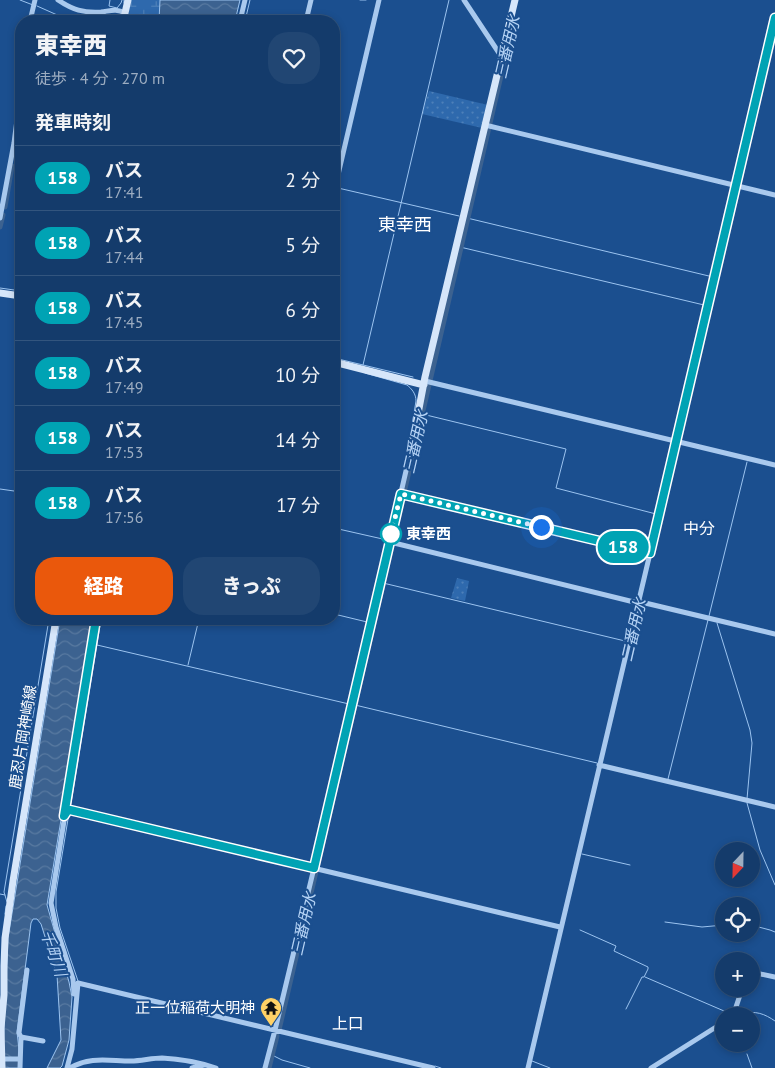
<!DOCTYPE html>
<html lang="ja">
<head>
<meta charset="utf-8">
<style>
	:root { --surface:#143b6b; --page:#214673; --text:#f1f3f6; --muted:#9dadc1; --line:#33557e; --accent:#ea580c }
	body { margin:0; font-family:"PT Sans","Noto Sans JP",sans-serif; background:var(--page); color:var(--text); height:100vh; display:flex; flex-direction:column; font-size:19px; white-space:nowrap }
	* { box-sizing:border-box; margin:0 }
	p { font-size:16px; color:var(--muted) }
	.icon { flex:none; width:28px; height:28px; fill:none; stroke:currentColor; stroke-width:2; stroke-linecap:round; stroke-linejoin:round }
	.map { position:relative; flex:1; overflow:hidden }
	.drawer { position:absolute; left:15px; top:15px; width:325px; height:610px; display:flex; flex-direction:column; background:var(--surface); border-radius:20px; box-shadow:0 2px 8px #0003,0 0 0 1px var(--line) }
	.drawer>* { flex:none }
	.badge { padding:0 10px; border-radius:16px; font-size:18px; line-height:32px }
	.needle { width:32px; rotate:202deg }
	.buttons { position:absolute; left:715px; top:842px; display:grid; gap:10px }
	.buttons a { display:grid; place-items:center; width:45px; height:45px; border-radius:50%; background:var(--surface); box-shadow:0 2px 8px #0003,0 0 0 1px var(--line); font-size:25px }
	.you { position:absolute; width:25px; height:25px; margin:-12px; border:4px solid #fff; border-radius:50%; background:#1a73e8; box-shadow:0 0 0 8px #1a73e833 }
	.map>.badge { position:absolute; translate:-50% -50%; box-shadow:0 0 0 2px #fff }
	h2 { padding:0 20px; font-size:19px; line-height:45px }
	.round { display:grid; place-items:center; flex:none; width:52px; height:52px; border-radius:20px; background:var(--page) }
	.overview { display:flex; align-items:center; justify-content:space-between; height:85px; padding:0 20px }
	h1 { font-size:24px; font-weight:800; line-height:38px }
	.primary-button { display:flex; gap:10px; margin-top:auto; padding:10px 20px }
	.primary-button a { flex:1; height:58px; border-radius:20px; background:var(--accent); color:#fff; font-size:20px; font-weight:800; line-height:58px; text-align:center }
	.primary-button a+a { background:var(--page); color:var(--text) }
	ul { padding:0; list-style:none }
	li { display:flex; align-items:center; gap:15px; height:65px; padding:0 20px; border-top:1px solid var(--line) }
	li div { flex:1 }
	li b { display:block; font-size:19px }
	li em { font-style:normal }
	li .badge { min-width:55px; font-weight:700; text-align:center }
	.map>svg:first-child { display:block }
</style>
</head>
<body>
<div class="map">
<svg width="775" height="1068" viewBox="0 0 775 1068">
	<defs>
		<pattern id="grass-dots" width="8" height="8" patternUnits="userSpaceOnUse" patternTransform="scale(1.25)"><rect width="8" height="8" fill="#2e69ad"/><path d="M2 2h.1M6 6h.1" fill="none" stroke="#4d80b9" stroke-width="1.8" stroke-linecap="round"/></pattern>
		<pattern id="wetland-marsh" width="20" height="14" patternUnits="userSpaceOnUse" patternTransform="scale(1.25)"><rect width="20" height="14" fill="#2e69ad"/><path d="M1 5h8M5 5V1M11 12h8M15 12V8" fill="none" stroke="#4d80b9"/></pattern>
		<pattern id="water-waves" width="16" height="10" patternUnits="userSpaceOnUse" patternTransform="scale(1.25)"><rect width="16" height="10" fill="#3c6290"/><path d="M0 5q4-4 8 0t8 0" fill="none" stroke="#597aa1"/></pattern>
	</defs>
	<rect width="100%" height="100%" fill="#1b4f8f"/>
	<path fill="url(#grass-dots)" d="M429,91L488,105L482,128L422,114Z
		M457,578L469,581L465,601L451,598Z"/>
	<path fill="url(#wetland-marsh)" d="M130,0H160L159,21H127Z"/>
	<path fill="url(#water-waves)" stroke="#9cc4f0" d="M160,0H240L235,21H159Z
		M60,619H94L47,905L69,982L72,997L69,1040L62,1066L60,1068H47L61,1040L57,975L41,924L37,919H33L31,923L17,1032L19,1050V1068H4L3,1051L8,938Z"/>
	<g fill="none" stroke-linecap="round" stroke-linejoin="round">
		<path stroke="#9cc4f0" stroke-width="1" d="M20,0L33,5
			M110,0L109,6L117,8L121,3L122,0
			M360,0H366
			M124,3V0
			M37,6L64,18L73,21
			M245,21L250,0
			M338,188L459,216
			M334,200L335,193
			M467,218L713,277
			M460,247L704,305
			M0,288L21,291
			M334,358L413,377
			M363,365L449,0
			M365,373L407,385C412,389 416,394 416,401L409,444
			M334,379L337,366
			M422,414L566,449L556,488L656,514
			M0,489L21,492
			M334,528L387,540
			M383,583L625,641
			M334,614L367,622
			M709,616L747,462
			M717,623L750,730L752,743L747,799
			M97,645L349,704
			M188,665L199,619
			M355,705L597,763
			M668,779L708,620
			M747,803L760,850L775,885
			M70,809L101,619
			M69,813L56,892V908L60,928L78,981
			M582,854L630,865
			M0,894L5,895
			M7,902L4,892L49,619
			M5,914L6,906
			M665,922L702,927L724,925
			M751,925L770,930L775,932
			M580,930L616,946L614,951L648,967V969L644,977H642L626,1009
			M645,977L731,1014
			M743,1014C755,1010 765,1014 775,1021
			M737,1016H738
			M747,1054L752,1068
			M272,1055L282,1060L310,1068
			M532,1061L550,1068
			M435,1066L441,1068"/>
		<path stroke="#3c6290" stroke-width="5" d="M740,180L775,30
			M5,207L12,166
			M0,227L3,215
			M709,311L737,193
			M419,428L504,63L506,49
			M279,1030L355,705L416,441
			M269,1068L277,1036"/>
		<path stroke="#a9c9ee" stroke-width="5" d="M58,0C73,10 83,13 101,12C110,11 116,8 125,13
			M464,0L499,53L502,55
			M30,21L35,0
			M95,21L104,12
			M240,21L245,0
			M306,21L311,0
			M21,59L18,75L21,76
			M485,125L775,195
			M334,192L379,0
			M0,218L14,143L21,89
			M425,381L775,465
			M401,493L650,553
			M390,542L638,603L641,602L775,634
			M599,765L775,807
			M64,815L68,810H70L560,927
			M751,972L775,977
			M74,994L73,979L56,927L51,903L96,619
			M733,1016L742,989
			M21,1037L43,1041
			M0,1059H20
			M20,1068L21,1037L19,1033L27,970
			M67,1068L72,1049L78,983L433,1068
			M70,1068C90,1056 109,1061 131,1061C141,1061 152,1058 162,1058C181,1059 198,1062 216,1068
			M192,1068L204,1065
			M265,1068L275,1030L314,868L412,445
			M528,1068L675,448L775,18
			M651,1068L724,1022"/>
		<path stroke="#d6e6fa" stroke-width="7" d="M124,21L125,13L128,0
			M0,293L21,296
			M334,362L424,385
			M412,445L425,377L515,0
			M2,1068L1,1028L4,995V966L5,938L13,881L56,619"/>
	</g>
	<g fill="none" stroke-linecap="round" stroke-linejoin="round">
		<g stroke="#fff" stroke-width="11">
			<path id="line" d="M96,619L64,816L68,810H70L314,868L401,494L650,553L775,18"/>
		</g>
		<use href="#line" stroke="#00a3b4" stroke-width="8"/>
		<path stroke="#fff" stroke-width="5" stroke-dasharray="0 9" d="M391,534L401,494L541,527"/>
	</g>
	<defs>
		<g id="temple-pin" transform="scale(1.125)"><path d="M0 17L-7.5 6A9.5 9.5 0 1 1 7.5 6Z" fill="#ffd166" stroke="#1b4f8f"/><path d="M0-6L5-2H3V0L6.5 2.5H4V6H1.5V3h-3V6H-4V2.5H-6.5L-3 0V-2H-5Z" fill="#111"/></g>
	</defs>
	<g fill-rule="evenodd">
		<use href="#temple-pin" x="271" y="1008"/>
	</g>
	<circle fill="#fff" stroke="#00a3b4" stroke-width="2.5" cx="391" cy="534" r="10"/>
	<g text-anchor="middle" stroke-width="4" stroke-linejoin="round" paint-order="stroke">
		<g font-size="15" font-weight="bold" fill="#fff" stroke="#1b4f8f" text-anchor="start">
			<text x="406" y="539">東幸西</text>
		</g>
		<g font-size="15" fill="#fff" stroke="#1b4f8f">
			<text transform="translate(23 737) rotate(-81)" y="5">鹿忍片岡神崎線</text>
		</g>
		<g font-size="15" fill="#fff" stroke="#1b4f8f" text-anchor="end">
			<text x="255" y="1013">正一位稲荷大明神</text>
		</g>
		<g font-size="16" font-style="italic" fill="#b5d3f5" stroke="#1b4f8f">
			<text transform="translate(507 47) rotate(-77)" y="6">三番用水</text>
			<text transform="translate(415 442) rotate(-77)" y="6">三番用水</text>
			<text transform="translate(633 630) rotate(-77)" y="6">二番用水</text>
			<text transform="translate(303 924) rotate(-77)" y="6">三番用水</text>
			<text transform="translate(54 953) rotate(71)" y="6">千町川</text>
		</g>
		<g font-size="16" fill="#fff" stroke="#1b4f8f">
			<text x="699" y="534">中分</text>
			<text x="348" y="1029">上口</text>
		</g>
		<g font-size="18" fill="#fff" stroke="#1b4f8f">
			<text x="405" y="231">東幸西</text>
		</g>
	</g>
</svg>
<div class="buttons">
<a><svg class="needle" viewBox="-14 -14 28 28"><path d="M0-13l5 13h-10z" fill="#e53935"/><path d="M0 13l5-13h-10z" fill="#9dadc1"/></svg></a>
<a><svg class="icon" aria-label="locate" viewBox="0 0 24 24"><circle cx="12" cy="12" r="6"/><path d="M12 2v4M12 18v4M2 12h4M18 12h4"/></svg></a>
<a>+</a>
<a>−</a>
</div>
<div class="you" style="left:541px;top:527px"></div>
<b class="badge" style="left:623px;top:547px;background:#00a3b4;color:#fff">158</b>
<section class="drawer">
<div class="overview"><div><h1>東幸西</h1><p>徒歩 · 4 分 · 270 m</p></div><a class="round"><svg class="icon" aria-label="heart" viewBox="0 0 24 24"><path d="M12 20l-8-8c-3-5 5-10 8-4 3-6 11-1 8 4z"/></svg></a></div>
<h2>発車時刻</h2>
<ul>
<li><span class="badge" style="background:#00a3b4;color:#fff">158</span><div><b>バス</b><p>17:41</p></div><em>2 分</em></li>
<li><span class="badge" style="background:#00a3b4;color:#fff">158</span><div><b>バス</b><p>17:44</p></div><em>5 分</em></li>
<li><span class="badge" style="background:#00a3b4;color:#fff">158</span><div><b>バス</b><p>17:45</p></div><em>6 分</em></li>
<li><span class="badge" style="background:#00a3b4;color:#fff">158</span><div><b>バス</b><p>17:49</p></div><em>10 分</em></li>
<li><span class="badge" style="background:#00a3b4;color:#fff">158</span><div><b>バス</b><p>17:53</p></div><em>14 分</em></li>
<li><span class="badge" style="background:#00a3b4;color:#fff">158</span><div><b>バス</b><p>17:56</p></div><em>17 分</em></li>
</ul>
<div class="primary-button"><a>経路</a><a>きっぷ</a></div>
</section>
</div>
</body>
</html>
